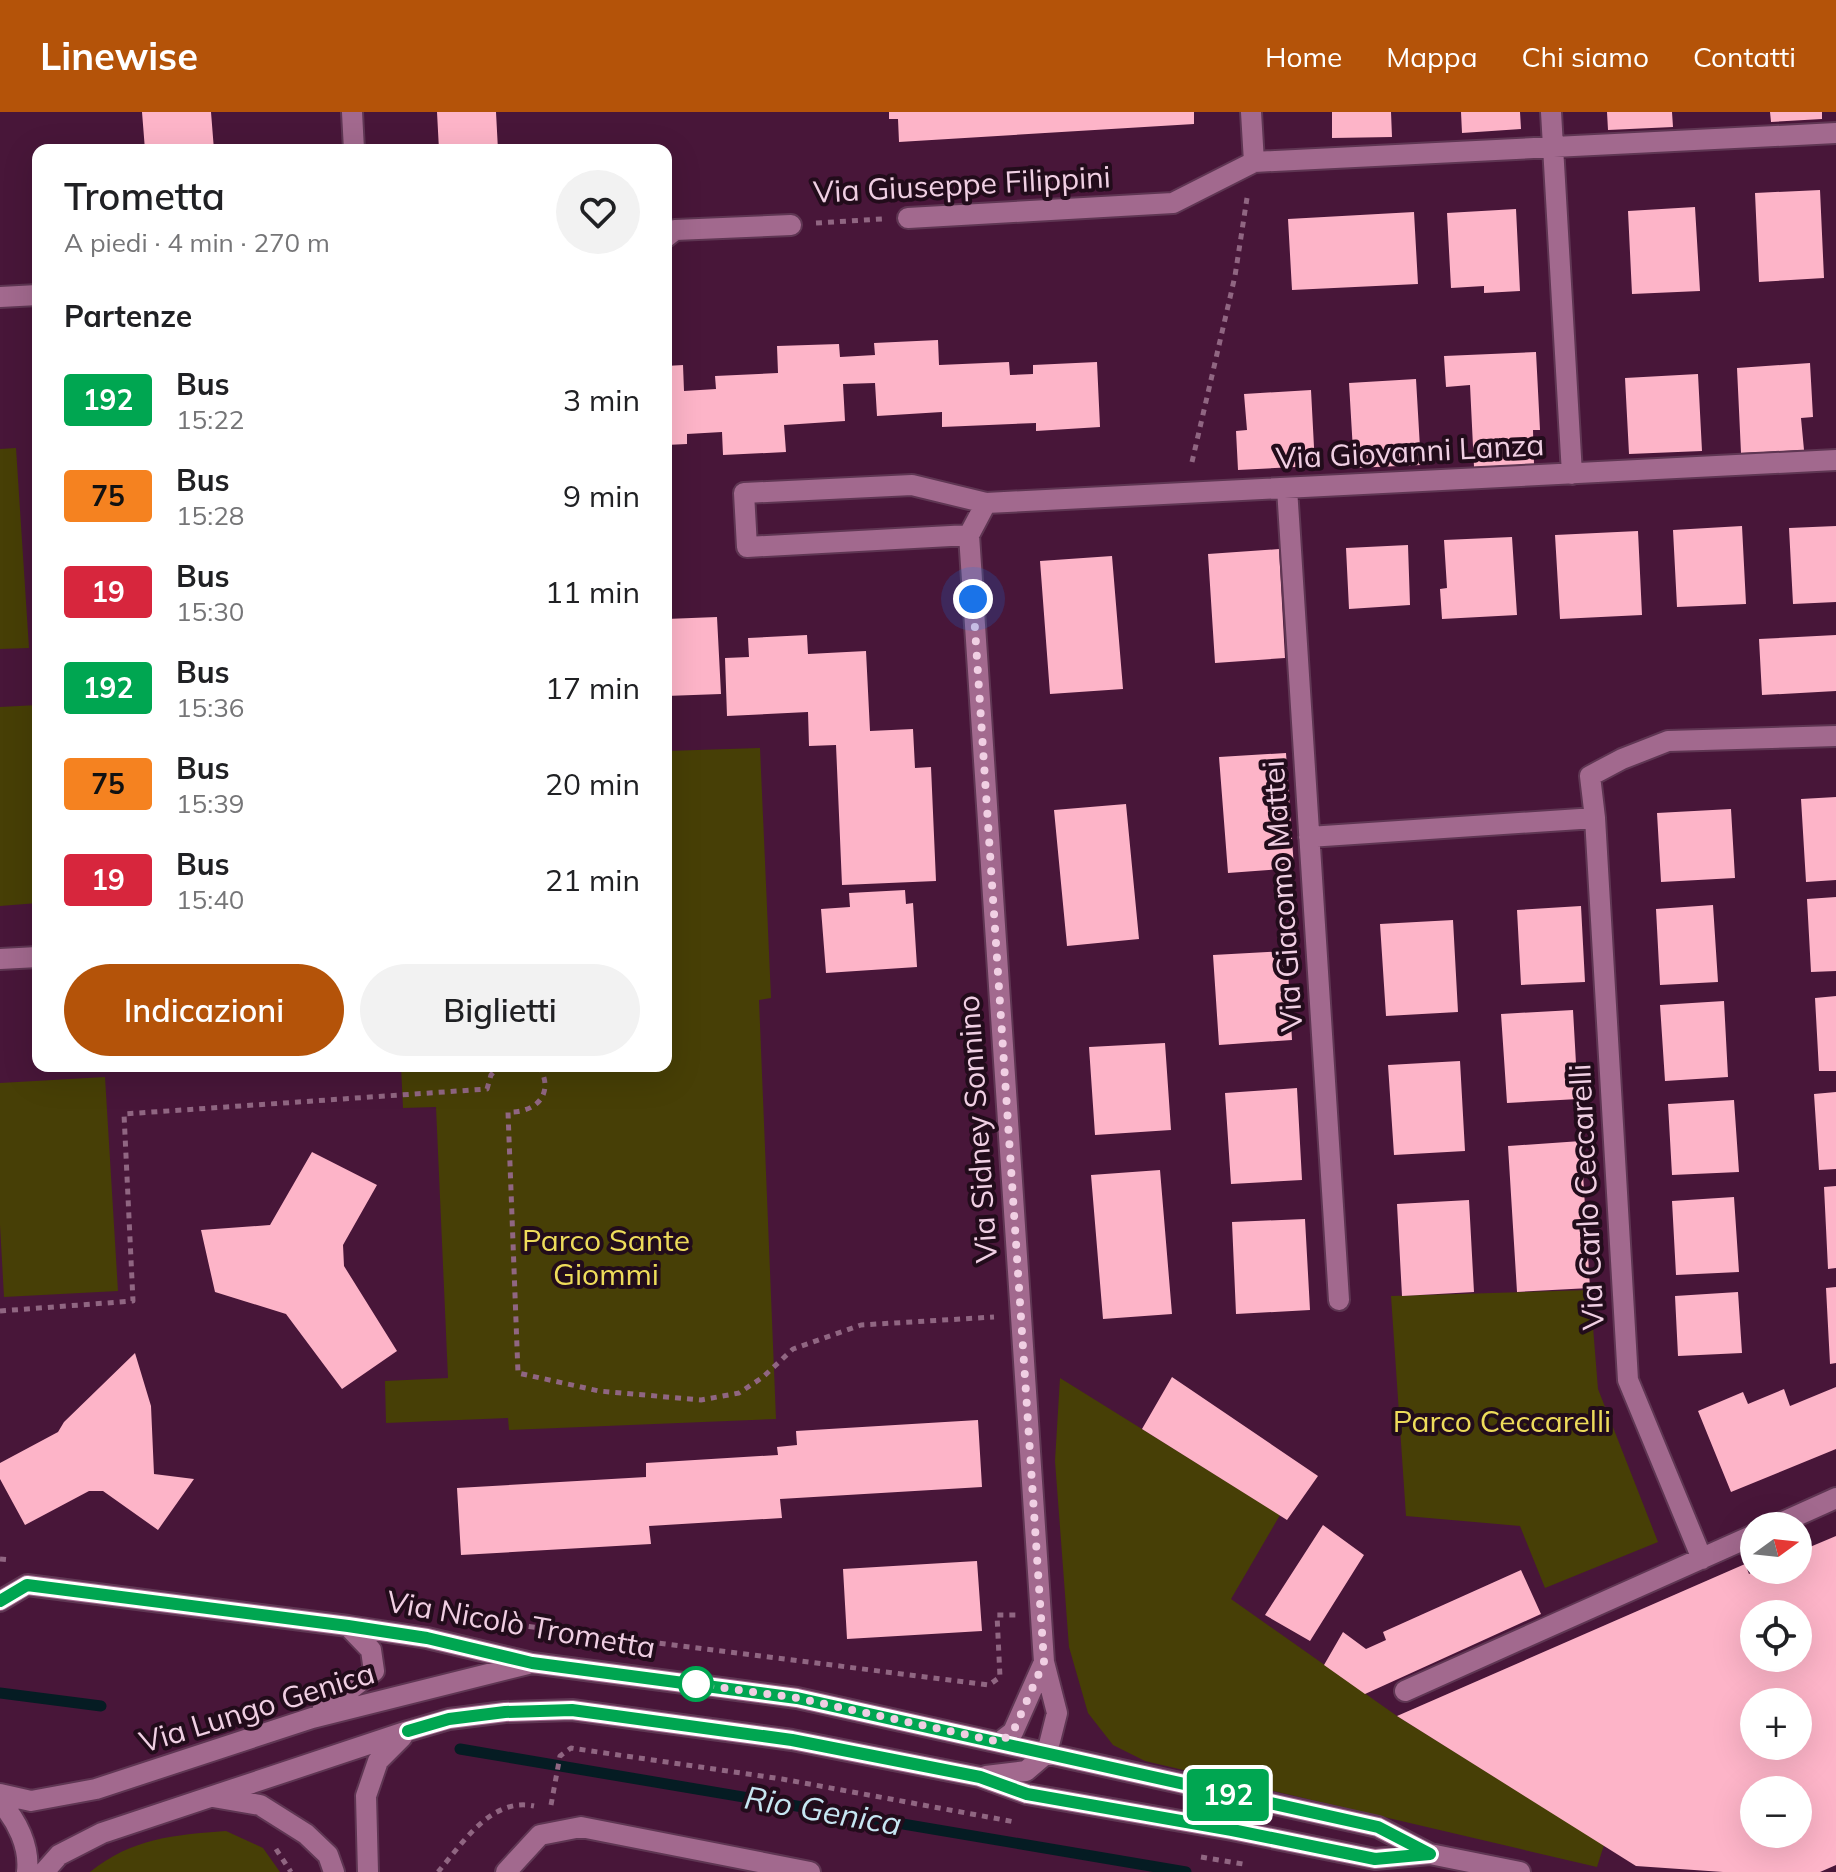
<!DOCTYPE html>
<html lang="it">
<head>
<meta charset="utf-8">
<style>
	:root { --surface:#fff; --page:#f2f2f2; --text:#202124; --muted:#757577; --accent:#b45309 }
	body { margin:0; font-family:Mulish,sans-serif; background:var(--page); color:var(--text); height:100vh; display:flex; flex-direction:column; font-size:30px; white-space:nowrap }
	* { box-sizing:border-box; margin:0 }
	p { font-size:26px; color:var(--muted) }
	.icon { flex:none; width:44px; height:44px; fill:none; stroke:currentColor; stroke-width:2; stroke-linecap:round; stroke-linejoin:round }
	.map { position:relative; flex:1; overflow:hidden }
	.sheet { position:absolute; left:32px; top:32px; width:640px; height:928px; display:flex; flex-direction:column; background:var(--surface); border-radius:16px; box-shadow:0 8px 32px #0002 }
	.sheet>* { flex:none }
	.badge { padding:0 16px; border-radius:6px; font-size:28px; line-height:52px }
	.needle { width:52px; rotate:75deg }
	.tools { position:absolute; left:1740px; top:1400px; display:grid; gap:16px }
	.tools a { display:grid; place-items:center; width:72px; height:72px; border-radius:50%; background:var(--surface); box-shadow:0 8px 32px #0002; font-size:40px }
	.you { position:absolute; width:40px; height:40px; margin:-20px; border:6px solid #fff; border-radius:50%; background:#1a73e8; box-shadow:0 0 0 12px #1a73e833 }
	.map>.badge { position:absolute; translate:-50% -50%; box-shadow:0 0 0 4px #fff }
	h2 { padding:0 32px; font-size:30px; line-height:72px }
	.round { display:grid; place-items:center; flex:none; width:84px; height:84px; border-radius:42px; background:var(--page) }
	.overview { display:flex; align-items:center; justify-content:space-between; height:136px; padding:0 32px }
	h1 { font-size:38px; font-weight:600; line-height:60px }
	.cta { display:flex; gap:16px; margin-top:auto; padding:16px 32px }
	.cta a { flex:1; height:92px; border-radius:48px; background:var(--accent); color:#fff; font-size:32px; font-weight:600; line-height:92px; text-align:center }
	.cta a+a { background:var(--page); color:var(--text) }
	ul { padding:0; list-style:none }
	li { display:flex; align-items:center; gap:24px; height:96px; padding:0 32px }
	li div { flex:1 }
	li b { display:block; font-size:30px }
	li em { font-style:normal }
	li .badge { min-width:88px; font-weight:700; text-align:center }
	header { display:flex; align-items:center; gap:48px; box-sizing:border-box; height:112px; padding:0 40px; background:var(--accent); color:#fff }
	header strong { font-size:38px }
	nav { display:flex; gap:44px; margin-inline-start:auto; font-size:28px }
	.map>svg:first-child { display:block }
</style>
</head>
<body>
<header>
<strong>Linewise</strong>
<nav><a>Home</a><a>Mappa</a><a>Chi siamo</a><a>Contatti</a></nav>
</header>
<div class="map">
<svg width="1836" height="1760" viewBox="0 0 1836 1760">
	<rect width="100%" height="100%" fill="#481639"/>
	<path fill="#473f06" d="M16,336L29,536L0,537V337Z
		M38,593V791L0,794V595Z
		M760,636L771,886L759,888L776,1307L509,1318L508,1306L386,1311L385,1269L448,1266L436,995L403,996L401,954H666V639Z
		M105,965L118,1179L4,1185L0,1113V971Z
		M1590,1178L1598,1277L1658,1430L1545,1476L1520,1414L1406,1404L1391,1184Z
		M1060,1266L1280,1403L1231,1487L1397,1604L1604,1733L1597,1755L1145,1649L1113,1633L1088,1601L1069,1535L1055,1349Z
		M226,1719L263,1736L280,1760H90C132,1726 174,1723 226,1719Z"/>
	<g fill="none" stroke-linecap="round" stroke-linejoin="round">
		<path stroke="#051c23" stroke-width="11" d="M0,1581L101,1594
			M460,1637L1186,1760"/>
	</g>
	<path fill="#fdb4c8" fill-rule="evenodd" d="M142,0H211L214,38H145Z
		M437,0H496L498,38H439Z
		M889,0H1194V12L899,30L898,7H889Z
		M1332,0H1391L1392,25L1332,26Z
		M1461,0H1520L1521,17L1462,21Z
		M1607,0H1672L1673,15L1608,18Z
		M1770,0H1822V7L1771,10Z
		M1820,78L1824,166L1759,170L1755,81Z
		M1695,95L1700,179L1632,182L1628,99Z
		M1516,97L1520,179L1484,181V174L1451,176L1447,101Z
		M1414,100L1418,172L1292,178L1288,107Z
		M938,228L939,253L1009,250L1010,263L1033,262V253L1097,250L1100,315L1036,319V311L942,315V300L877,304L875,271L843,272L845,309L784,313L786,340L723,343L722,320L687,322V332L666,333V254L683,253L684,279L716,277L715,264L778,261L777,234L839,232L840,245L875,243L874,231Z
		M1536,240L1540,318H1533L1534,352L1474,355L1470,273L1446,275L1444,244Z
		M1810,251L1813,305L1801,306L1804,338L1741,341L1737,256Z
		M1698,262L1702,339L1629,342L1625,266Z
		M1416,267L1421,353L1354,356L1349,271Z
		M1311,278L1315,354L1238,358L1236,319L1247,318L1244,282Z
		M1742,414L1746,492L1677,495L1673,418Z
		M1836,414V490L1793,492L1789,416Z
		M1638,419L1642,503L1560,507L1555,423Z
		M1512,425L1517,503L1442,507L1440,477L1447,476L1444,428Z
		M1408,433L1410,493L1349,497L1346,436Z
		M1279,437L1285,546L1215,551L1208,442Z
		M1112,444L1123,577L1050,582L1040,449Z
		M717,505L721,582L666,584V507Z
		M807,523L808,542L866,539L870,619L913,617L915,656L931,655L936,769L842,773L836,633L809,634L808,600L727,604L725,546L749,545L748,526Z
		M1836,523V579L1762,583L1759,527Z
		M1286,641L1294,756L1228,761L1219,645Z
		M1836,685V768L1806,770L1801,687Z
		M1126,692L1139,827L1067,834L1054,698Z
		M1731,697L1735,766L1661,770L1657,701Z
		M905,778L906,792L913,791L917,855L826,861L821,797L850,795L849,781Z
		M1836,785V859L1811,860L1807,787Z
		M1713,793L1718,870L1660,873L1656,797Z
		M1581,794L1585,870L1521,873L1517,798Z
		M1453,808L1458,900L1386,904L1380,812Z
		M1287,839L1292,928L1219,933L1213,843Z
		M1836,884V959H1819L1815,886Z
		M1724,889L1728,965L1665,969L1660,893Z
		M1573,898L1578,987L1507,991L1501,902Z
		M1165,931L1171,1018L1095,1023L1089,935Z
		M1460,949L1465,1039L1394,1043L1388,953Z
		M1297,976L1302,1068L1231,1072L1225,981Z
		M1836,980V1057L1819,1058L1814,982Z
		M1734,988L1739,1060L1672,1063L1668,992Z
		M1581,1029L1590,1176L1517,1180L1508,1034Z
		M312,1040L377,1073L343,1133L344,1154L397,1239L342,1277L286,1202L215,1180L201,1118L270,1113Z
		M1160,1058L1172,1202L1103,1207L1091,1063Z
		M1836,1074V1156L1828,1157L1824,1075Z
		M1734,1085L1739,1160L1676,1163L1672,1089Z
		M1469,1088L1474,1180L1402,1184L1397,1092Z
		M1305,1107L1310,1198L1236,1202L1232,1110Z
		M1836,1175V1251L1830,1252L1826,1176Z
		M1738,1180L1742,1241L1678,1244L1675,1184Z
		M135,1241L151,1294L154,1362L194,1367L158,1418L103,1379H89L25,1413L0,1367V1351L58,1320L64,1310Z
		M1172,1265L1318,1364L1287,1408L1142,1317Z
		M1836,1275V1337L1731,1380L1698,1299L1743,1280L1748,1292L1784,1277L1790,1294Z
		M978,1308L982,1375L780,1387L782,1406L649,1414L651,1432L461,1443L457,1376L646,1365V1351L778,1343L777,1335L797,1333L796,1319Z
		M1323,1413L1364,1443L1310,1529L1265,1503Z
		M1836,1424V1753L1820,1760H1723L1636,1754L1397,1604L1745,1452L1749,1462L1757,1458H1798V1440ZM1754,1502H1798V1546H1754ZM1754,1590H1798V1634H1754ZM1754,1678H1798V1722H1754Z
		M977,1449L982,1519L847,1527L843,1457Z
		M1521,1458L1541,1502L1365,1582L1324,1553L1343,1520L1366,1537L1386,1528L1383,1520Z"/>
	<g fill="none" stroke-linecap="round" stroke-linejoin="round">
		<g stroke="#5f3653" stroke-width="24">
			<path id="minor" d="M352,0L354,38
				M1251,0L1254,50
				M1551,0L1572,362
				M908,106L1173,91L1254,50L1836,21
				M666,125L675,118L791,113
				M0,185L38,183
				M1287,376L1339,1188
				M986,391L969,423L1044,1550L1013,1620L1000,1630
				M969,423L747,435L744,381L912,373L986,391L1836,348
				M1309,725L1595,706
				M0,847L38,845
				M1774,1414L1836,1386
				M1702,1447L1628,1268L1595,706L1590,664L1622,647L1668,629L1836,624
				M0,1489L27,1473L348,1514L427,1526L532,1551L797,1586L1378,1715L1430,1742
				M1044,1550L1057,1601L1047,1641
				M1405,1579L1754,1423
				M322,1599L374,1559L371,1538L348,1514
				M986,1664L1026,1659L1047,1641
				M0,1682L31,1689L96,1677L312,1606L528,1552
				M213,1685L260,1693L306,1722L328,1743L334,1760
				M0,1690C17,1708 30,1735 27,1760
				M44,1760L59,1743L102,1721L408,1619L449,1607L505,1600L572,1598L792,1628L980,1665L1027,1682L1232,1718L1375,1747L1430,1742L1520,1760
				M368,1760L366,1684L378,1649L402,1625
				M506,1760L540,1723L581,1715L810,1760"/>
		</g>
		<path stroke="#906682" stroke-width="5" stroke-dasharray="6 6" stroke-linecap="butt" d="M816,111L882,107
			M1192,350L1235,164L1247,86
			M539,954C555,981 537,1001 508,1000L518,1261L599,1279L701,1288L739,1281L763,1265L793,1237L861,1213L994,1205
			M0,1199L133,1189L124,1002L487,977L491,963L499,954
			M0,1447L11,1448
			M493,1510L989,1573L1000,1565L997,1503H1016
			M551,1693L560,1644L571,1636L782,1667L1015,1710
			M276,1737L291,1760
			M1201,1745L1243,1752
			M438,1760C462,1732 491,1685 534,1694"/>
		<use href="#minor" stroke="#a2698e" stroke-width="20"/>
	</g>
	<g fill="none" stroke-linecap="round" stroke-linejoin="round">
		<g stroke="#fff" stroke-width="18">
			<path id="line" d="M0,1489L27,1473L348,1514L427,1526L532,1551L797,1586L1378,1715L1430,1742L1375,1747L1232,1718L1027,1682L980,1665L792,1628L572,1598L505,1600L449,1607L408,1619"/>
		</g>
		<use href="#line" stroke="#00a651" stroke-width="12"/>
		<path stroke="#f0cfe3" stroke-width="8" stroke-dasharray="0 14.4" d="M696,1572L797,1586L1000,1630L1013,1620L1044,1550L973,487"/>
	</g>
	<circle fill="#fff" stroke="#00a651" stroke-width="4" cx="696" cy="1572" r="16"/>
	<g text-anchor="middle" stroke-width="8" stroke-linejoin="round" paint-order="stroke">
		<g font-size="30" fill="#f0cfe3" stroke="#220c1b">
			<text transform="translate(962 73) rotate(-3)" y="10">Via Giuseppe Filippini</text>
			<text transform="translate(1410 340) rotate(-3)" y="10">Via Giovanni Lanza</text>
			<text transform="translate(1283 784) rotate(-94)" y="10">Via Giacomo Mattei</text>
			<text transform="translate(978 1017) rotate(-94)" y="10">Via Sidney Sonnino</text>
			<text transform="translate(1587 1085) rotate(-93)" y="10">Via Carlo Ceccarelli</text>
			<text transform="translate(521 1513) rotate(10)" y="10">Via Nicolò Trometta</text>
			<text transform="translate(257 1596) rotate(-17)" y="10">Via Lungo Genica</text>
		</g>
		<g font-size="30" fill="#eedc5a" stroke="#220c1b">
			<text x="606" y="1139">Parco Sante<tspan x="606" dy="34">Giommi</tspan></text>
			<text x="1502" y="1320">Parco Ceccarelli</text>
		</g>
		<g font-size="32" font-style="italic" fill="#c6e6f2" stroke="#220c1b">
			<text transform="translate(823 1699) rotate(10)" y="11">Rio Genica</text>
		</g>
	</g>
</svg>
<div class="tools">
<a><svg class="needle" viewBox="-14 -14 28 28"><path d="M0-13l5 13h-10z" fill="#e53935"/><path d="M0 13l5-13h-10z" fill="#757577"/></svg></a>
<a><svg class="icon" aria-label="locate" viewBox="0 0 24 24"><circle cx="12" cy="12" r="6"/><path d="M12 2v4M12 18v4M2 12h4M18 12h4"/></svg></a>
<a>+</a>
<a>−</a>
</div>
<div class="you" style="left:973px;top:487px"></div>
<b class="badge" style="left:1228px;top:1683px;background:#00a651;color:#fff">192</b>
<section class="sheet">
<div class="overview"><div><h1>Trometta</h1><p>A piedi · 4 min · 270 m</p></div><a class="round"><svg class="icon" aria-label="heart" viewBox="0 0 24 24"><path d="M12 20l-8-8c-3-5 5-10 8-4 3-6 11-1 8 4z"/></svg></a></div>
<h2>Partenze</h2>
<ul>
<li><span class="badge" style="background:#00a651;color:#fff">192</span><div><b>Bus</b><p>15:22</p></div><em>3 min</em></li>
<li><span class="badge" style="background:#f58220;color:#111">75</span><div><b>Bus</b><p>15:28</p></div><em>9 min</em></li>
<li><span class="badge" style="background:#d7263d;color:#fff">19</span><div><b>Bus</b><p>15:30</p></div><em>11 min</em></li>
<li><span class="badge" style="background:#00a651;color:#fff">192</span><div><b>Bus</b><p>15:36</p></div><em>17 min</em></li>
<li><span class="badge" style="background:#f58220;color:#111">75</span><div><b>Bus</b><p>15:39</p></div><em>20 min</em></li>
<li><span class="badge" style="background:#d7263d;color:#fff">19</span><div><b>Bus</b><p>15:40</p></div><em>21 min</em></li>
</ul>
<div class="cta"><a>Indicazioni</a><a>Biglietti</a></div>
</section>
</div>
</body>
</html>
